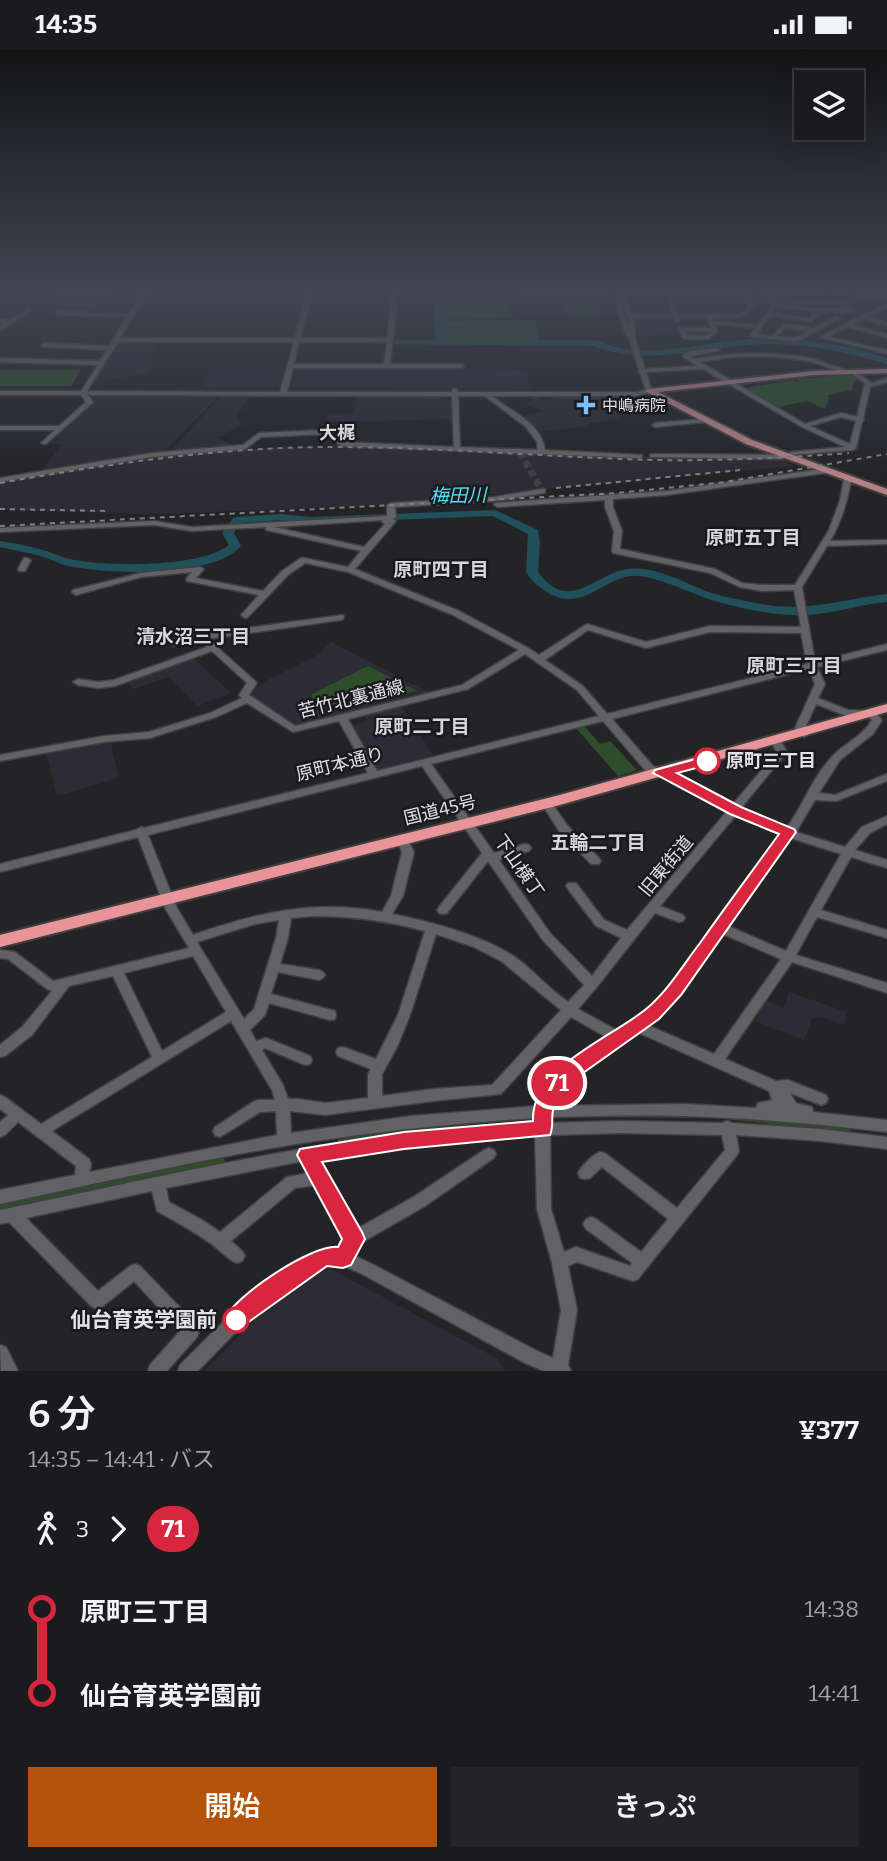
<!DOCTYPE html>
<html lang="ja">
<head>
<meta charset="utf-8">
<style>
	:root { --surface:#1b1b1d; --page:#242426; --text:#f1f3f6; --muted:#a0a1a4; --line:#39393b; --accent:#b45309 }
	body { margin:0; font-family:Bitter,"Noto Sans JP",serif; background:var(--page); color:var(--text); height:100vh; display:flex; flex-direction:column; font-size:26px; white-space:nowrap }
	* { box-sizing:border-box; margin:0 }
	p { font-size:23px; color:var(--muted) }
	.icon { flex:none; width:38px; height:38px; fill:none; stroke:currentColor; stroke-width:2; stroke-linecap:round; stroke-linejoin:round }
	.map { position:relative; height:1322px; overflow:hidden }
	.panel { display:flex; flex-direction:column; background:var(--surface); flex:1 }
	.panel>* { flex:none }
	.badge { padding:0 14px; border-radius:23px; font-size:24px; line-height:46px }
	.fabs { position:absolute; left:794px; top:21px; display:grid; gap:14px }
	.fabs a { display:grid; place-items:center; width:70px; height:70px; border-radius:0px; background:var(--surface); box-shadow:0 7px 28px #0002,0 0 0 2px var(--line); font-size:35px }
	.map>.badge { position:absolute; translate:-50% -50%; box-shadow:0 0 0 4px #fff }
	.legs { display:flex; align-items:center; gap:10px; height:77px; padding:0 28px; font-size:23px }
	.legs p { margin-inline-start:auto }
	.head { display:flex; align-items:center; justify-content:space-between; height:119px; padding:0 28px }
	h1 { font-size:38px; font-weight:600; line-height:52px }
	.action { display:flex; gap:14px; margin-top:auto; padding:14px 28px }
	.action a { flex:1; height:80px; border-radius:0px; background:var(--accent); color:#fff; font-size:28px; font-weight:600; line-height:80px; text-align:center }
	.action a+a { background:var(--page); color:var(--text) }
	ul { padding:0 28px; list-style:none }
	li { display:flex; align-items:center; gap:24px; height:84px; font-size:26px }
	li i { display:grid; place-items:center; width:10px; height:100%; margin:0 9px; background:currentColor }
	li i::after { content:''; width:18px; height:18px; margin:-9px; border:5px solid; border-radius:50%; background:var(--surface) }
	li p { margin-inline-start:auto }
	li:first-child i { background:linear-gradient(#0000 50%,currentColor 0) }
	li:last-child i { background:linear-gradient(currentColor 50%,#0000 0) }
	.status { display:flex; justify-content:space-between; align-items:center; height:49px; padding:0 35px; background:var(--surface); direction:ltr }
	.status svg { height:19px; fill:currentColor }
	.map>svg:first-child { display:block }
</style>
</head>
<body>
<div class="status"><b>14:35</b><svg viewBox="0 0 49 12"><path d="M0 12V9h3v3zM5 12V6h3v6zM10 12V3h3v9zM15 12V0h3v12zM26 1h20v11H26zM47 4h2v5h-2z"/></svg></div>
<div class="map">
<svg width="887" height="1322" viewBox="0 0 887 1322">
	<rect width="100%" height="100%" fill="#242427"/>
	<path fill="#2d2c36" d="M57,242H119L116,248H107L99,260L51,257L58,253L45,252Z
		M515,242H609L618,268H523Z
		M670,242H740L749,255L743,264L736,266H687L680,264Z
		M632,245L664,247L671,264H634L627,247Z
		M640,268L674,269L681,284L642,288L635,270Z
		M119,293H156L150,324L94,333Z
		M210,318H286L279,338H201Z
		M296,318L527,321L530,339L295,338L291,337Z
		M98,347H219L163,404L41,422L62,395L48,394Z
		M222,347H251L236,367L242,376L216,389L235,397L168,403Z
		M357,347H441V351H453L454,370L328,373L327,365H354Z
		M527,347H539L543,352L554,350L552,347L598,348L620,364L616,365L620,369L586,375L588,377L535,383L520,368L545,362L525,355L532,351Z
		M283,398L409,399L701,410L778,409L794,417L365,457L159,465L0,461V433L111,414L190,404Z
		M331,593L428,643L427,647L363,659L297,677L247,645L266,632L318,606Z
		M192,608L231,644L198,657L168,628L134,640L126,632Z
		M401,656L433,706L375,721L351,676L368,672L364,665Z
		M110,691L119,729L57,747L46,703Z
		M789,943L847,963L844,976L819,967L812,970L804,991L755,972L765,952L784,958Z
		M327,1218L496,1309L506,1322H205L263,1262Z"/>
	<path fill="#2e4d2b" d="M76,242H111L95,258L67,256L65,252Z
		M561,245H594L600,264H566Z
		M509,253L512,269L438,270L437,254Z
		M535,271L539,291H441V272Z
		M0,321H81L71,337H0Z
		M854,326L860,329L854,334L852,342L848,341L827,347L829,349L825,360L807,352L778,358L746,339L792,331L800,333L798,330Z
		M368,617L417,642L331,660L312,649V645Z
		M583,676L600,695L610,692L637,721L618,727L575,678Z
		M605,1066L714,1067L849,1076L851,1083L714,1069L605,1068Z
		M470,1076L338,1094V1088L398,1079Z
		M224,1108L225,1116L0,1162V1155Z"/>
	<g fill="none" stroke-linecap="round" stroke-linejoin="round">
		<path fill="#20515b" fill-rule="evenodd" d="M433,242H441L444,291H595C607,295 618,300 631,301C671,304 710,293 749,290C796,288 843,294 887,309V315C847,303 807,294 765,295C708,296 649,319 594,297L372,295V291L375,290L436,291Z
			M495,461L538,481L540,494L538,523C569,565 593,526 627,520C655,516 684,534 709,543C724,548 740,551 755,554C808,564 837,551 887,545V553C864,555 841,562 818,565C786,569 753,562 722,554C695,547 668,531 640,527C607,523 585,564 550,545C540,539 532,533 526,523L528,485L493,467L311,474L280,471L240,474L234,484L241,497C211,530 109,525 68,517C57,514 48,509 37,506C25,503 12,501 0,498V492C14,494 29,497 43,501C52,503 60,508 69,510C105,518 200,519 229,496L222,484L233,469L237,468L280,465L311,468Z"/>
		<path stroke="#404043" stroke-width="7" stroke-dasharray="7 3.5" stroke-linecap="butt" d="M520,403L542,442"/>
		<g stroke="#404043" stroke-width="3">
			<path id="minor" d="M143,242H149L120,289H295L307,242H313L300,289H387L392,242H398L390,315H461L464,317L461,319H293L287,343H452L453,340H457L458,343H637L646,341L640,324L638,322L639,321L629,288L626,286L615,254L618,252L621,254L629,278V273L619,245L616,244V242H669L678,265H739L744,263L748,257L742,242H748L754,257C743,273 730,269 712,269L714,272L757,276L772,258L775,260L772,264L810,269L813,265L818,266L811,273L770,267L757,285L772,287L784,275L814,279L836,268L841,269L796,293L753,288L750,286L755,279L715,275L718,281L709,290H685L682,288L679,279H711L707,269H679L680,271L677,273L673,269H633L635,273V289L645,320L697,317L683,308V306L691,302L717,299L720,301L719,302L689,307L695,310C733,303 771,302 809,309C821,311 846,323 854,322L872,334L887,329V333L870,338L863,370L864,371L862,373L856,399L853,401L789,406L788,405L791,403L845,398L802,378L703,320L646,323L652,342L637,347H492C511,363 541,373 545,401L642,406V408L640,409L341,397L324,385L261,388L245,400L152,408L0,433V429L152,404L243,396L259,384L325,381L343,393L454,398L452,347L88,346L93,353L92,354L46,395L41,394L55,381H0V377H59L86,353L81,346H0V342H81L98,316L0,313V309L100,312L107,301L44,298L41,296L44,294L109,297L127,268L58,266L55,264L58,262L129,265ZM625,245L665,246L672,265H632ZM785,279L809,282L795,289L778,287ZM685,282L710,283L706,287L687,286ZM118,293H294L280,343L87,342ZM299,293H387L384,315H294ZM732,308C759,307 788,307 815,314C825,317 835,321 846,325L849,323L866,335L864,337L857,368L841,364L805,375L700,313ZM458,347H485L526,378L537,393L538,401L460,398ZM841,368L856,372L850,395L810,377Z
				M764,242H770V243H814L813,242H819L821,245L818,247H772L775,254L817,259H848L844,255L794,256L791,254L794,252L841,251L833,242H839L855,261L852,263H817L773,257L770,255Z
				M861,246L887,247V251L859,249L858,248Z
				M887,255V259L868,268L887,273V277L864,270L853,276L887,285V289L848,278L828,288L887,301V305L820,288L860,267Z
				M29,259L32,261L31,262L0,282V277L5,274H0V270L9,271Z
				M704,370L706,371V373L655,378L652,376L655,374Z
				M652,405L782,406L785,408L782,410L650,408V406Z
				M822,420H825V424L667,446L613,450V458L622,482L620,500L715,520L742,534L762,536H795L829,481L840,451L844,430H847L851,432C847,454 841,474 830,492L887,491V495L827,497L802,538L815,613L887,595V601L817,618L825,635L818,649L848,661L874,662L882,671L873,685L840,711L819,744L835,746L887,725V732L836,752L815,751L796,783L845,798L862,778L887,767V775L870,784L855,801L887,811V819L851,808L821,861L887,881V889L817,868L796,906L887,934V944L792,913L725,1010L776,1032L788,1031L826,1046L828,1050L826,1054L821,1056L790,1044L796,1054L812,1058L813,1063L887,1071V1083C819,1075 752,1069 683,1067C639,1066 594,1067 549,1068V1074L620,1072L722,1074L727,1072L732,1074L820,1080L887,1088V1100L820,1092L736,1086L739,1102L737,1106L638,1230L633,1232L577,1213L568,1217L577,1261L568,1316L571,1322H544L525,1314L362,1225L335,1213L323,1216L259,1259L198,1322H178L180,1316L247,1249L314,1205L335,1199L340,1201L346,1190L316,1136L295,1139L231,1192L242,1202L245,1207L242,1212L237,1214C227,1210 219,1200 210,1194C193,1182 175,1172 157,1162L152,1142L26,1169L98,1242L130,1217L135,1215L140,1217L197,1276L199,1282L197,1288L167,1322H148L150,1316L180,1282L134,1232L103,1257L97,1260L91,1257L9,1173L0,1175V1161C102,1140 205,1116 308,1099C383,1086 459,1079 535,1074V1069C457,1074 380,1082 302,1094C201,1110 100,1134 0,1155V1141L75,1126L76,1117L18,1073L5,1086L0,1088V1073L8,1066L0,1060V1046L5,1048L41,1075L152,1008L113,927L69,937L32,986L5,1007L0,1008V996L22,978L52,942L47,940L8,910L0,909V901L15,903L53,932L189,899L165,859L138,788L0,823V815L136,781L141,778L144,779L368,724L339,672L293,683L247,654L216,668L150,689L104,693L0,712V706L104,687L149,683L210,664L242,649L239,646L247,634L212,602L115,637L98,639L78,636L73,633L78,630L98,633L114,631L207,598L199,591L173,597L169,594L170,592L201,585L343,566L344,568L343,570L340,571L208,590L255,632L257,634L249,646L295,677L462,636L519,601L453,566L348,523L305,514L288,526L248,568L245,569L241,566L259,546L187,532L186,530L192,523L141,528L76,546L72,543L73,541L141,524L200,518L204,520L196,529L263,542L282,522L301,509H304L348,518L361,502L266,481V478L192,482L154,476L0,483V479L154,472L192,478L387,467V456L391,454L494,448L542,440H545V444L494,452L395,458L396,468L393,470L396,472L355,520L459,562L528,599L539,606L587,575L646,593L710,577L801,578L794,541L762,542L740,538L710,524L613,504L612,502L614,482L605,458V451L498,458L494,456L495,454L667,442ZM383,471L382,473L385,475L364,498L274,478ZM588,581L646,599L710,583L801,584L807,615L607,665L583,637L545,611ZM525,605L577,641L599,667L377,722L348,670L468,640ZM809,620L815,635L795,679L801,687L804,688L809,685L805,679L816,655L847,667H868L872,671C861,689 844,694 831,709C812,729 803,757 786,780L741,759L787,703L780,691H772L771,693L777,703L733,755L680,727L653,717L612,670ZM603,672L645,721L672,731L728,761L627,881L604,871L576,834H568L566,837L568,840L596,877L621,889L592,927L550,884L499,811L529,802L531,799L529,796L525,795L494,804L431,715ZM422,717L482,804L439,858L437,861L439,864L443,865L447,864L488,812L542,890L584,936L568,953C550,941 536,924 519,911C486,887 432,873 392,865L403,847L414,803L407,789H399L397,792L402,803L391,847L382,863C314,850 256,864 193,886L177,859L148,786ZM736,766L782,786L671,939L647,961L618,982L578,960L596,939L655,864L679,873L683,872L685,869L683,866L660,857ZM791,789L841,805L786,902L728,877ZM314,867C352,867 388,872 425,882L398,966L376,1010L343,998L338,999L336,1003L338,1007L371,1020L368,1025V1049L325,1054L298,1050H288L283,1036L262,1001L265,999L305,1016L310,1015L312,1011L310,1007L266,989L256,992L250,981L265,966L269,954L330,971L335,970L336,966L335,962L271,945L278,923L319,931L323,929L325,926L323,923L319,921L280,915L288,889L291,869ZM279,871L276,889L254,960L244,970L197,893L255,875ZM436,885L474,898L501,912L561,961L492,1036L433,1040L382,1047V1025L397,998L410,966ZM723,885L781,910L714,1005L647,976C679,952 700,917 723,885ZM193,907L226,963L162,1002L124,924ZM571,968L608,989L557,1025L544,1039L537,1057L411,1067L291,1084L290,1062L325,1066L433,1052L501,1045ZM231,972L272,1041L275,1051H258L253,1053L215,1078L213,1082L215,1086L220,1088L260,1063L276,1062L277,1086L90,1123L91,1114L89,1110L52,1082ZM637,983L769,1042L772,1051L758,1054L756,1059L683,1055L551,1057L555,1046L567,1033ZM620,1084L722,1086L725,1101L677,1159L606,1105C604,1104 603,1103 601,1103C595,1103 580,1119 578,1124L580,1129L585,1130L590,1129L602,1118L668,1170L641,1203L596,1170L591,1168L586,1170L583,1175L586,1180L632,1214L630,1217L576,1198L564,1203L551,1160L550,1086ZM535,1087L537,1160L552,1214L561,1261L553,1309L537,1302L372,1215L353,1206L359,1195L425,1157L494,1109L496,1105L494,1101L489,1099L484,1101L415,1147L357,1180L317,1110L420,1096ZM303,1112L309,1124L287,1128L220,1183L202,1171L169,1153L166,1139Z
				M24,509H27L31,511L25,522H19L18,520Z
				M547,752L551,753L567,776L599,809L601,812L599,815H591L559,782L542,755Z
				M0,1296L6,1298L18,1322H1Z"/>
		</g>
		<g stroke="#404043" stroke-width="4">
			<path id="major" d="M887,320V324L814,326L658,343L752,391L887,440V446L746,395L645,342L649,340L814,322Z"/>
		</g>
		<g stroke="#404043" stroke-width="4">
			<path id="highway" d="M887,655V663L556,757L0,898V886L556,747Z"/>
		</g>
		<use href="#minor" fill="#626266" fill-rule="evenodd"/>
		<use href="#major" fill="#b38084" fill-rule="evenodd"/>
		<use href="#highway" fill="#e99498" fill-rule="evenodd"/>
		<path stroke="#7f7f81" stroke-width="2" stroke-dasharray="5 5" stroke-linecap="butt" d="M0,434C109,415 220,398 331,398C439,398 546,408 653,411C719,412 784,409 849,404
			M556,439L740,421
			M0,460L108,462
			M0,477L617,444L725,433L887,405"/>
	</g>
	<linearGradient id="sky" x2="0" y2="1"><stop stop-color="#141415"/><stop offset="0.57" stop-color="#3f4552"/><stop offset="1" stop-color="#3f4552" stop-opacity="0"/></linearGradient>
	<rect width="887" height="427" fill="url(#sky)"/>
	<path fill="#d7263d" stroke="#fff" stroke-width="2" d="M707,707L714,712L712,715L677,724L741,758L794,780L796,783L681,946L659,970L569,1034C561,1043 555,1050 553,1061C551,1070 554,1077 550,1086L404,1100L322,1113L362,1183L365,1190L351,1216L343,1219L327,1217L236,1282L228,1279L224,1271C234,1247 312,1195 338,1198L342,1190L297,1106L300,1100L404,1083L533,1072C531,1018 610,990 646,960C668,942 683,916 700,894C726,857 753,821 779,785L730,765L653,724L655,721Z"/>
	<path fill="#7fbdfa" stroke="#1a1a1e" stroke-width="2.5" d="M582.5 345.5h7v7h7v7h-7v7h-7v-7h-7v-7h7z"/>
	<g fill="#fff" stroke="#d7263d" stroke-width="3.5">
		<circle cx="707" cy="712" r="12"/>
		<circle cx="236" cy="1271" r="12"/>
	</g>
	<g text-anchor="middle" stroke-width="5" stroke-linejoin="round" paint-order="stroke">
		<g font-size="16" fill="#e2e2e4" stroke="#1a1a1e" text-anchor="start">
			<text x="602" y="362">中嶋病院</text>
		</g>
		<g font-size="18" font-weight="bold" fill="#d6d6db" stroke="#1a1a1e">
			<text x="337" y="390">大梶</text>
		</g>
		<g font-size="18" fill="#e2e2e4" stroke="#1a1a1e">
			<text transform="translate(351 650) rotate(-14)" y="6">苦竹北裏通線</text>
			<text transform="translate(340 715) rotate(-14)" y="6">原町本通り</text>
			<text transform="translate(440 761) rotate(-14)" y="6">国道45号</text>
			<text transform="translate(519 817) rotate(55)" y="6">下山横丁</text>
			<text transform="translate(666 817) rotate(-50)" y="6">旧東街道</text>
		</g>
		<g font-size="18" font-weight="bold" fill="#e2e2e4" stroke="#1a1a1e" text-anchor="start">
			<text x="726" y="718">原町三丁目</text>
		</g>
		<g font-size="19" font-style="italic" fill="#55ddf7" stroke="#1a1a1e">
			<text transform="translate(458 446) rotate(-1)" y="7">梅田川</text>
		</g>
		<g font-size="19" font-weight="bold" fill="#d6d6db" stroke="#1a1a1e">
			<text x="753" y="495">原町五丁目</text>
			<text x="441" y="527">原町四丁目</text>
			<text x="193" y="594">清水沼三丁目</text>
			<text x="794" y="623">原町三丁目</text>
			<text x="422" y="684">原町二丁目</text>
			<text x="598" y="800">五輪二丁目</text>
		</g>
		<g font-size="21" font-weight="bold" fill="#e2e2e4" stroke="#1a1a1e" text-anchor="end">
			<text x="217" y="1278">仙台育英学園前</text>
		</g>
	</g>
</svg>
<div class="fabs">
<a><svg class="icon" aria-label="layers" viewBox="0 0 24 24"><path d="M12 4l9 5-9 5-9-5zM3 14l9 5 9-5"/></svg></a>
</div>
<b class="badge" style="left:557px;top:1034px;background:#d7263d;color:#fff">71</b>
</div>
<section class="panel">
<div class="head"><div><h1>6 分</h1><p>14:35 – 14:41 · バス</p></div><b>¥377</b></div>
<div class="legs"><svg class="icon" aria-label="walk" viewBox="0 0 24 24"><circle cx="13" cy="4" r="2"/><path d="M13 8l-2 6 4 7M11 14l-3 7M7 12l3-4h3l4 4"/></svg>3<svg class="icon" aria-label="forward" viewBox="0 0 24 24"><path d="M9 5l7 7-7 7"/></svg><b class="badge" style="background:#d7263d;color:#fff">71</b></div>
<ul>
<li><i style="color:#d7263d"></i><b>原町三丁目</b><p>14:38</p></li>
<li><i style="color:#d7263d"></i><b>仙台育英学園前</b><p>14:41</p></li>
</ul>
<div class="action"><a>開始</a><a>きっぷ</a></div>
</section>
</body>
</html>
